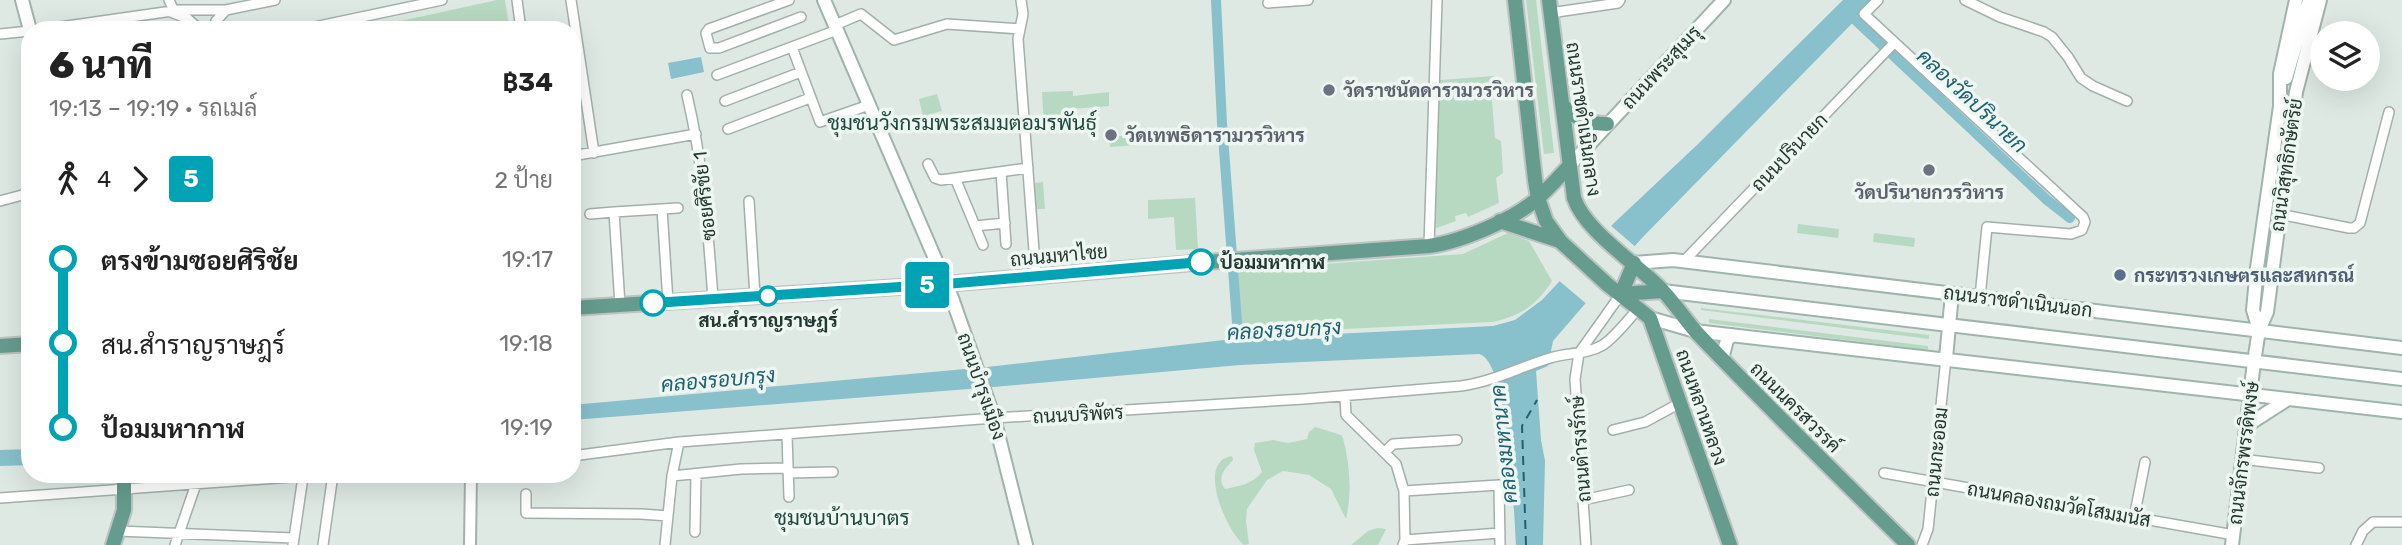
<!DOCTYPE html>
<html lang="th">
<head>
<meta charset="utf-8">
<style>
	:root { --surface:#fff; --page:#f2f2f2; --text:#222; --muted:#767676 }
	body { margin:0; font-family:Rubik,Sarabun,sans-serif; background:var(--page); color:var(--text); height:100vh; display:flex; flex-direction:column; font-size:26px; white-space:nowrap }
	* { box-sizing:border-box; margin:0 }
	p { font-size:23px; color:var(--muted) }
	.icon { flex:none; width:38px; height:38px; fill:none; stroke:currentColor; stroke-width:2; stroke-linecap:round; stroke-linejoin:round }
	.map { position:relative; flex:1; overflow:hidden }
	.drawer { position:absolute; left:21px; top:21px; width:560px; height:462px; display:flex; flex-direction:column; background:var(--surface); border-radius:28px; box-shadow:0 7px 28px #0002 }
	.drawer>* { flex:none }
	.badge { padding:0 14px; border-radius:5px; font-size:24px; line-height:46px }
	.tools { position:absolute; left:2310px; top:21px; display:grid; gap:14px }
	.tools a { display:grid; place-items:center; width:70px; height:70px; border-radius:50%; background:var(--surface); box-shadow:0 7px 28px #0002; font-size:35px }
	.map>.badge { position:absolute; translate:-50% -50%; box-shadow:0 0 0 4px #fff }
	.legs { display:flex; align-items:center; gap:10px; height:77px; padding:0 28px; font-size:23px }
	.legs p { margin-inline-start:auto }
	.headline { display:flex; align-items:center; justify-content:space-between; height:119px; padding:0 28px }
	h1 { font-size:38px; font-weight:800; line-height:52px }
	ul { padding:0 28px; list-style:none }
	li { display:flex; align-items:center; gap:24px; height:84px; font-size:26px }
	li i { display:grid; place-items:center; width:10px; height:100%; margin:0 9px; background:currentColor }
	li i::after { content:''; width:18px; height:18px; margin:-9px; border:5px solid; border-radius:50%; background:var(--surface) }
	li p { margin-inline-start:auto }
	li:first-child i { background:linear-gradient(#0000 50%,currentColor 0) }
	li:last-child i { background:linear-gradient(currentColor 50%,#0000 0) }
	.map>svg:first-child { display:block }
</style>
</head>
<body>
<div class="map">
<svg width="2402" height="545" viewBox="0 0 2402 545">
	<rect width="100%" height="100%" fill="#dee9e4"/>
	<path fill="#b8d9c1" d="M497,0H505L510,30H360Z
		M1526,0H1536L1554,153L1544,154Z
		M1494,76L1496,95L1492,100L1495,138L1501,141L1503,173L1496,178L1499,203L1468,217L1466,213L1455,216L1456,221L1437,228L1434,226L1440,80Z
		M1073,91V96L1109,92V106L1072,109L1070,122L1061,127L1044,128L1042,92Z
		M937,94L942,111L923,116L919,99Z
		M1191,130L1192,141L1110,147L1109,137Z
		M1043,182L1045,209H1035L1034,183Z
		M1195,198L1198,249L1176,250L1174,217L1148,219V200Z
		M1798,224L1839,229L1838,238L1797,233Z
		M1508,233L1529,241L1552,281C1536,306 1520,316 1492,322L1241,334L1238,270L1463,254Z
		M1874,233L1915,238L1914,247L1873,242Z
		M1701,308L1929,335V339L1701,310Z
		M1709,319L1928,346V350L1709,323Z
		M1315,427L1341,435L1343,438C1350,465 1352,492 1346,519L1331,489L1309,475L1283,471L1267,480L1247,509L1246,521L1249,544L1244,545C1227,532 1195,461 1232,456L1233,460C1225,469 1216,477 1225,489C1239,486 1253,484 1262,472L1254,450L1255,443L1273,440L1288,443L1307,439L1309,432Z
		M1378,528L1386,529L1378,545H1351L1368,531Z"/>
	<path fill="#88c0cb" d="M1843,0H1875L1641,239L1553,341L1548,366L1536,371L1541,440L1545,461L1543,545H1516C1514,515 1509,361 1479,354L1240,365L994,387L572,420V405L987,367L1233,339L1493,326L1515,320L1542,300L1614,223L1697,145Z
		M701,57L704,72L671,79L668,63Z
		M30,449V465L0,466V450Z"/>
	<path fill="#dee9e4" d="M1609,224L1638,249L1589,306L1557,279Z"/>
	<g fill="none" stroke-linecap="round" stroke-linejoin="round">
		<path stroke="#88c0cb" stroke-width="10" d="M1216,0L1222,123L1239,349
			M1848,13L2047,200L2070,218"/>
		<path stroke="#1f616f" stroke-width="2" stroke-dasharray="9 7" stroke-linecap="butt" d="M1526,545L1522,426L1537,400"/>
		<g stroke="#a2b0ab" stroke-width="12">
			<path id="minor" d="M169,0L174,11
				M517,0L521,30
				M571,0L594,153
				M789,0L709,29L706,33L710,48H719L801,17
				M1021,0L1023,14L1018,39L1036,277
				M1878,0L1864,14L2083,217L2085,222L2082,230L2071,234L1987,227L1980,297
				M1965,0L2000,17L2044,32L2052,37L2068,57L2081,78L2093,86L2127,101
				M1268,3L1308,0
				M171,12L188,19L200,30
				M1550,13L1618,3L1620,0
				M835,25L861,14L894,40L947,24L1020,29
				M39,30L179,10H226L275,0
				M215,30L216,21L226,10
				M300,30L442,0
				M0,34L30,31
				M792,47L820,122L869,105
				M717,75L837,30
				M687,95C703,163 708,229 713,299
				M725,101L801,72
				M728,129L810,98
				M572,156L696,134
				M928,164L935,178L941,180L1028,168
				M1001,172L1006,244
				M955,178L983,245
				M0,201L30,193
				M749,201L755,296
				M662,209L678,208
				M590,214L614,212
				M2279,214L2349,228H2354L2360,223L2389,112
				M975,226L1005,223
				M1429,246L1437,0
				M1684,261L1894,43
				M620,305L614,212L662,209L668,302
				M1345,396L1346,415L1396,464L1404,491L1405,540L1403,545
				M1613,430L1645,422L1680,403
				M787,435L789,497
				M1385,452L1393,444L1457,440
				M572,456L679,442L994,418L1304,399L1461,386C1492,382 1520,367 1550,358C1568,352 1586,355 1603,345C1616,336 1627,321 1638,309
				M2241,459L2319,468
				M788,473L833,472
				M1884,473L2234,535
				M672,476L741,469L787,468
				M1404,491L1499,485L1500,545
				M526,494V513L641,514L668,516
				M0,498L332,474
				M1583,500L1629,490
				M2134,518L2145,462
				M118,531L294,538
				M695,532L696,474
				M1405,540L1500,533
				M175,545L196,484
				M293,545L303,477
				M323,545L333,474
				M665,545L672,476L679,442
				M1586,545L1575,379L1579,353L1621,294
				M1922,545L1928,529L1946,358
				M2356,545L2363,531L2373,522H2402"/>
		</g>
		<g stroke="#a2b0ab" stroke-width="14">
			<path id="tertiary" d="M470,545L471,474"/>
		</g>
		<g stroke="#9eb4ac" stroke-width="16">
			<path id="secondary" d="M22,0L30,30
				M824,0L952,298L994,418L1026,545
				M2286,78L2309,0
				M1570,165L1724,0
				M1634,263L1673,260L2402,348
				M1663,291L2402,379
				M1650,318L1695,331L2402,412
				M2259,330L2253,310L2257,268L2280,106V74L2296,0
				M1946,358L1952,294
				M1722,359L1727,340L1732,335
				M2246,426L2288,399
				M2232,545L2254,362L2259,330L2267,312L2296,92L2320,0"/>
		</g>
		<g stroke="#bcc3c1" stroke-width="18">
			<path id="primary" d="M1515,0L1535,180L1538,198L1546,221L1561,242L1608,285L1650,318L1730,545
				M1549,0L1574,198C1585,231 1636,263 1661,289C1675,303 1685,320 1698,334C1767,406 1837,475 1908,545
				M1563,106C1576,119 1589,124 1607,124
				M1500,221L1560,241
				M1621,294L1663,291
				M1621,294L1634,263
				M572,308L946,284L1193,263L1429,246C1460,242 1516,219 1539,197C1550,187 1560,176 1570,165
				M0,346L30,344
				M113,545L124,510V474"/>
		</g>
		<use href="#minor" stroke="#fff" stroke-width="9"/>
		<use href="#tertiary" stroke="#fff" stroke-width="10"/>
		<use href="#secondary" stroke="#fff" stroke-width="12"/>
		<use href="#primary" stroke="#659c8e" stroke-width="14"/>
	</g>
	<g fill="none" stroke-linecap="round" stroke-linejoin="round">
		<g stroke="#fff" stroke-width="16">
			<path id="line-1" d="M653,303L946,284L1201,262"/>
		</g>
		<use href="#line-1" stroke="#00a3b4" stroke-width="10"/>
	</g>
	<g fill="#6b7280" stroke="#eef6f2" stroke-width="2.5">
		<circle cx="1329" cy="90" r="7"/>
		<circle cx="1111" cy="135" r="7"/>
		<circle cx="1929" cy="170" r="7"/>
	</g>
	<g fill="#fff" stroke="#00a3b4" stroke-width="3.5">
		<circle cx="1201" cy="262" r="12"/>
		<circle cx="768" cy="296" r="9"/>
		<circle cx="653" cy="303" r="12"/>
	</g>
	<circle fill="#5c6f8a" stroke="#eef6f2" stroke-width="2.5" cx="2120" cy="275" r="7"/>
	<g text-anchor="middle" stroke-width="7" stroke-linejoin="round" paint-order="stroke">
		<g font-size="19" fill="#213731" stroke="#eef6f2">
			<text transform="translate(1661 67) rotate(-47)" y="7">ถนนพระสุเมรุ</text>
			<text transform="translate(1584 119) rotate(82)" y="7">ถนนราชดำเนินกลาง</text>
			<text transform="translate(1789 152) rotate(-46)" y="7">ถนนปรินายก</text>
			<text transform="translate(2286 165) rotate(-82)" y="7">ถนนวิสุทธิกษัตริย์</text>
			<text transform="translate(704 196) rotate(-96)" y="7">ซอยศิริชัย 1</text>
			<text transform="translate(1059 255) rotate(-5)" y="7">ถนนมหาไชย</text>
			<text transform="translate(2018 301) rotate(7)" y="7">ถนนราชดำเนินนอก</text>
			<text transform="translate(982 386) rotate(71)" y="7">ถนนบำรุงเมือง</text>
			<text transform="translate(1702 407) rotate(71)" y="7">ถนนหลานหลวง</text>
			<text transform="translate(1796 407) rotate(45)" y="7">ถนนนครสวรรค์</text>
			<text transform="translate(1078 414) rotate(-3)" y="7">ถนนบริพัตร</text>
			<text transform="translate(1580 449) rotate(-94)" y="7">ถนนดำรงรักษ์</text>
			<text transform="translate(1936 452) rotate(-84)" y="7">ถนนกะออม</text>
			<text transform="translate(2243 453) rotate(-83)" y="7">ถนนจักรพรรดิพงษ์</text>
			<text transform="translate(2059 504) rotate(10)" y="7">ถนนคลองถมวัดโสมมนัส</text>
		</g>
		<g font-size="19" font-weight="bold" fill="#5b616d" stroke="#eef6f2" text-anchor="start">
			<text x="1343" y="97">วัดราชนัดดารามวรวิหาร</text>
			<text x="1125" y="142">วัดเทพธิดารามวรวิหาร</text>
			<text x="1929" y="199" text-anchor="middle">วัดปรินายกวรวิหาร</text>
		</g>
		<g font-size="19" font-weight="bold" fill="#213731" stroke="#eef6f2" text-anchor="start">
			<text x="1220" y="269">ป้อมมหากาฬ</text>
			<text x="768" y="327" text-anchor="middle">สน.สำราญราษฎร์</text>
		</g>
		<g font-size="19" font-weight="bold" fill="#4e5e75" stroke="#eef6f2" text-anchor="start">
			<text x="2134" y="282">กระทรวงเกษตรและสหกรณ์</text>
		</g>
		<g font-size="21" font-style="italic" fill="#1f616f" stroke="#eef6f2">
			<text transform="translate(1972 101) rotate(43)" y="7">คลองวัดปรินายก</text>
			<text transform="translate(1284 330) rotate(-3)" y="7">คลองรอบกรุง</text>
			<text transform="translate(718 380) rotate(-5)" y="7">คลองรอบกรุง</text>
			<text transform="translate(1504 444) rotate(-96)" y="7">คลองมหานาค</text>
		</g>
		<g font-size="21" fill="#1e483e" stroke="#eef6f2">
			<text x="962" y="130">ชุมชนวังกรมพระสมมตอมรพันธุ์</text>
			<text x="842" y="525">ชุมชนบ้านบาตร</text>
		</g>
	</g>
</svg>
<div class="tools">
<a><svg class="icon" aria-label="layers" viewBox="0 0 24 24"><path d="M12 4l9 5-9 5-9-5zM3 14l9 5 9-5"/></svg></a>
</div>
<b class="badge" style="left:927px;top:285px;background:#00a3b4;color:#fff">5</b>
<section class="drawer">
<div class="headline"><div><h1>6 นาที</h1><p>19:13 – 19:19 · รถเมล์</p></div><b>฿34</b></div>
<div class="legs"><svg class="icon" aria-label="walk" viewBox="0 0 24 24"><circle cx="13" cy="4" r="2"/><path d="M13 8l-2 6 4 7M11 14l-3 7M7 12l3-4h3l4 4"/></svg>4<svg class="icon" aria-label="forward" viewBox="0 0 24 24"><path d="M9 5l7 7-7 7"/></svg><b class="badge" style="background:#00a3b4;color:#fff">5</b><p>2 ป้าย</p></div>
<ul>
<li><i style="color:#00a3b4"></i><b>ตรงข้ามซอยศิริชัย</b><p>19:17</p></li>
<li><i style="color:#00a3b4"></i><span>สน.สำราญราษฎร์</span><p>19:18</p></li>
<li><i style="color:#00a3b4"></i><b>ป้อมมหากาฬ</b><p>19:19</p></li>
</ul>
</section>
</div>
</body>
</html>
